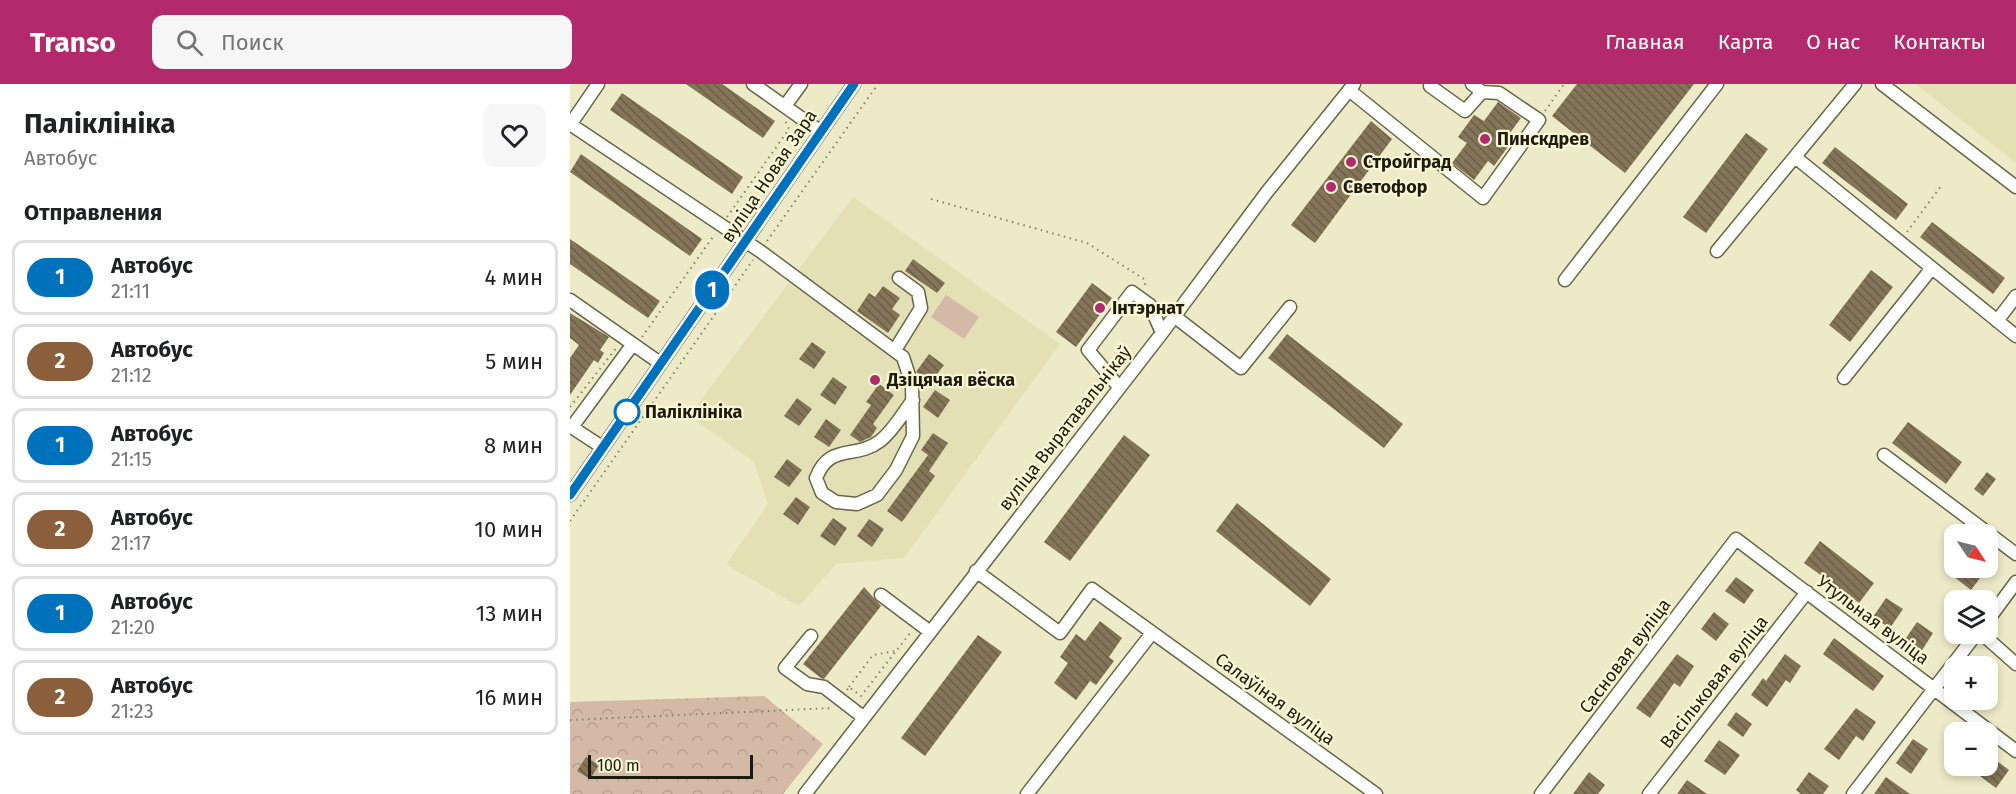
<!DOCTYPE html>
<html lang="ru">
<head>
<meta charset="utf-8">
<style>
	:root { --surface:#fff; --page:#f6f6f6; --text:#202124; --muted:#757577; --line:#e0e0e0; --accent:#b22a6b }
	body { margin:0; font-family:"Fira Sans",sans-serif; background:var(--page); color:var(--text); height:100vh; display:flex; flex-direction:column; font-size:22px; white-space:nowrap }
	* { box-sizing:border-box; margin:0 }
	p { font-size:20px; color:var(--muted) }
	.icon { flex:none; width:33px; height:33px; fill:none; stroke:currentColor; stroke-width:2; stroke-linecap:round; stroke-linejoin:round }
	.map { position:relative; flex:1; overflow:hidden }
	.details { display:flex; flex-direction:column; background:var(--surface); width:570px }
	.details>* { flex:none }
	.badge { padding:0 12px; border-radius:20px; font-size:21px; line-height:39px }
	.needle { width:39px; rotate:125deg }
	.fabs { position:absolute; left:1374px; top:440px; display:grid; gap:12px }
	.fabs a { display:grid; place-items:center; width:54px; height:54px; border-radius:12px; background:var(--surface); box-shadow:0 3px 9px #0003; font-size:30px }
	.scale { position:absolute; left:18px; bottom:15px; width:165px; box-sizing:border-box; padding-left:6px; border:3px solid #1d1b0f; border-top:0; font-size:16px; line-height:21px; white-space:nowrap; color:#1d1b0f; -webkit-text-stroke:4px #faf8d4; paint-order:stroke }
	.map>.badge { position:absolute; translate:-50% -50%; box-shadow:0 0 0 3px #fff }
	h2 { padding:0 24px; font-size:22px; line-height:54px }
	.round { display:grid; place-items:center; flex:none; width:63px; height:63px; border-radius:12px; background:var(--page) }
	.summary { display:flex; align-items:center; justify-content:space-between; height:102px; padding:0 24px }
	h1 { font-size:28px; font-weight:700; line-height:45px }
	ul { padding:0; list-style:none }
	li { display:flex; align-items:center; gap:18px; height:75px; margin:0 12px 9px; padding:0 12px; border:3px solid var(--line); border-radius:12px }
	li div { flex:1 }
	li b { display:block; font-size:22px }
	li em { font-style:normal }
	li .badge { min-width:66px; font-weight:700; text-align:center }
	header { display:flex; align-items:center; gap:36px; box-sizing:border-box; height:84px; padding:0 30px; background:var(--accent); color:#fff }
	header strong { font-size:28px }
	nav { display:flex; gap:33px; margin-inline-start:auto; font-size:21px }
	.search { width:420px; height:54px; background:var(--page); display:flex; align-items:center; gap:15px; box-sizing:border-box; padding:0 21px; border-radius:12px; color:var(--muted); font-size:22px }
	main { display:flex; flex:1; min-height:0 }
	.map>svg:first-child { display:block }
</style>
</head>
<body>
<header>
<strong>Transo</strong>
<div class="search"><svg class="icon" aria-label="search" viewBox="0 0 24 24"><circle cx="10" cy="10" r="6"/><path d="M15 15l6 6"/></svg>Поиск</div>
<nav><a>Главная</a><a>Карта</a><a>О нас</a><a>Контакты</a></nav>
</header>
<main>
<section class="details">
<div class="summary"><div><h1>Паліклініка</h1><p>Автобус</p></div><a class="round"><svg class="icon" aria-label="heart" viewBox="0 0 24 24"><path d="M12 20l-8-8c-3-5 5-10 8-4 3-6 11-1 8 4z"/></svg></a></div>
<h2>Отправления</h2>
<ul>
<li><span class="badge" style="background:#0072bc;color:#fff">1</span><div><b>Автобус</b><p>21:11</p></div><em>4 мин</em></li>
<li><span class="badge" style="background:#8b5e3c;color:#fff">2</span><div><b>Автобус</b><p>21:12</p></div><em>5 мин</em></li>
<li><span class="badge" style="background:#0072bc;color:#fff">1</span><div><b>Автобус</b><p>21:15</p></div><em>8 мин</em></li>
<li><span class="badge" style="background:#8b5e3c;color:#fff">2</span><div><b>Автобус</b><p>21:17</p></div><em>10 мин</em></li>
<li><span class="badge" style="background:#0072bc;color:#fff">1</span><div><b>Автобус</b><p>21:20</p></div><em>13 мин</em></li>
<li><span class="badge" style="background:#8b5e3c;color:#fff">2</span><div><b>Автобус</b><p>21:23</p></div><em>16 мин</em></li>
</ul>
</section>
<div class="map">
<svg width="1446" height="710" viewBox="0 0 1446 710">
	<defs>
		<pattern id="park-crowns" width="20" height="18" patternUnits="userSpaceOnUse" patternTransform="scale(1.5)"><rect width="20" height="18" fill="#d4baa6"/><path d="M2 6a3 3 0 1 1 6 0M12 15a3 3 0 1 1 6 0" fill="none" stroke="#b69f8e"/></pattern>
		<pattern id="building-back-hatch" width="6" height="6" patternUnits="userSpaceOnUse" patternTransform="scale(1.5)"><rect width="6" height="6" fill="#847558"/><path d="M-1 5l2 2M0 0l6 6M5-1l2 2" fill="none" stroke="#6b5f47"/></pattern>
	</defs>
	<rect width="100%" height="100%" fill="#edeac7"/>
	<path fill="#e3e0b6" d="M1347,0H1446V79L1347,1Z
		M283,113L490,260L334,474L266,480L229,522L156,481L198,420L184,378L119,332Z"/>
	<path fill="url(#park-crowns)" d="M194,612L253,660L213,710H0V618Z"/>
	<path fill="#d4baa6" d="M376,211L409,233L394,255L361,233Z"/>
	<path fill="url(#building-back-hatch)" d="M116,0H152L205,37L193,54Z
		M1007,0H1124L1055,89L982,32Z
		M52,9L173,93L162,110L40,26Z
		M928,18L951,34L937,53L942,57L924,82L918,77L904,96L882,79L897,59L888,53L904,31L914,37Z
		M801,37L822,55L745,159L721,141Z
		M1176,49L1198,65L1136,149L1113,133Z
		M1265,63L1338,120L1326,136L1252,79Z
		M11,70L132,155L120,172L0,88Z
		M1362,138L1435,194L1423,210L1350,153Z
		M0,155L90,217L78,234L0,180Z
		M343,175L375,199L367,209L335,187Z
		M1301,186L1323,203L1280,258L1259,241Z
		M522,199L542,214L506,263L486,248Z
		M313,202L330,214L322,225L330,231L318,249L287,227L299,209L305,213Z
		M0,229L39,253L30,266L34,269L28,279L24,276L0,311V274L9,261L0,254Z
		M717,250L833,340L814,364L698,274Z
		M242,258L256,268L244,285L229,275Z
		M359,270L374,281L361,298L346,288Z
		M263,293L277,303L265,321L250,311Z
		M309,300L324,311L303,340L307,344L301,353L290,358L280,351L301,321L296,318Z
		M365,306L380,316L368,334L353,323Z
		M227,314L242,325L229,342L214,332Z
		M256,335L271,346L259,363L244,353Z
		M1338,338L1392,378L1376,400L1322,359Z
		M363,349L378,359L359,387L365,392L332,438L317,427L358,371L351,366Z
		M554,351L580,371L500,477L474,458Z
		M217,375L232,386L219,403L204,393Z
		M1417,388L1426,395L1413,412L1404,405Z
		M226,413L240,423L228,441L213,430Z
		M667,419L761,495L740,522L646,447Z
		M263,434L277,444L265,462L250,452Z
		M299,435L314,445L302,463L287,452Z
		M1250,457L1304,499L1289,519L1234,479Z
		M1384,483H1411L1416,486L1401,506L1379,489Z
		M1166,493L1184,506L1174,520L1155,507Z
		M294,503L311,522L254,595L251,594L233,580Z
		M1316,514L1333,525L1320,544L1303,533Z
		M1144,528L1159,540L1146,557L1131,545Z
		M530,537L552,554L539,573L544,577L526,601L520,597L506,616L484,599L498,579L490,573L506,550L515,557Z
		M1347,538L1363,549L1349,571L1332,560Z
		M408,551L432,568L355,672L331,654Z
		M1264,554L1314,592L1303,607L1253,570Z
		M1107,570L1124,582L1110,603L1104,599L1080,634L1066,624Z
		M1215,570L1231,582L1220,599L1216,596L1197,623L1181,611L1193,594L1196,597Z
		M1286,624L1306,638L1293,657L1286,652L1269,676L1254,665Z
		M1166,628L1182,640L1173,653L1157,641Z
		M1343,655L1358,665L1341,690L1326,679Z
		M1149,656L1170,671L1155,691L1134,677Z
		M16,673L29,681L20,695L7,687Z
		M1423,674L1439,686L1426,704L1410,692Z
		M1019,688L1035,701L1028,710H1003Z
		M1239,688L1259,702L1253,710H1231L1226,706Z
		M1316,693L1340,710H1304Z
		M1117,696L1137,710H1107Z"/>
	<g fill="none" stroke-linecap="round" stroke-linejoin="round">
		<g stroke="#686546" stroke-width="15">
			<path id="minor" d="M183,0L251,48
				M862,0L860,2L895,27L912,8
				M1312,0L1446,103
				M779,6L913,114L969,36L929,9L912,8L902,0
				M215,22L231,0
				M0,40L190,167L333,273L342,301L343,352L326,386L307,411L287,420L266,418L252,409L246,394C260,358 285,376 310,357C323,347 333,329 343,316
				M0,41L28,0
				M1225,73L1446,252
				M1147,167L1285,0
				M995,196L1147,0
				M0,216L90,279
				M604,232L671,284L720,223
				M1427,237L1446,212
				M325,266L351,224L348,208L329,194
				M1274,294L1362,184
				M549,303L518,266L562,208L580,221L592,249
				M0,342L32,363
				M2,343L63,260
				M1314,371L1446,470
				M0,411L284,0
				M406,487L490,549L522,505L806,710
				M311,511L359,547
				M1418,536L1446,498
				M1411,549L1446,580
				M241,552L215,584L237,600L254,603L293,633
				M235,710L592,249L697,108L784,0
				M457,710L582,549
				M971,710L1166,455L1446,667
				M1079,710L1237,508
				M1283,710L1407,549"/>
		</g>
		<path stroke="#838069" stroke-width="2" stroke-dasharray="1.5 4.5" stroke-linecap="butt" d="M975,27L994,0
			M361,115L517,159L574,195L576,204
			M157,133L219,45L215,36
			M1337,148L1371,102
			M197,157L308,0
			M72,253L145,150
			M0,323L47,263
			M0,437L183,176
			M279,603L303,571L326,567
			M277,606L279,603L291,612L341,548
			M0,636L263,624"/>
		<use href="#minor" stroke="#fff" stroke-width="12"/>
	</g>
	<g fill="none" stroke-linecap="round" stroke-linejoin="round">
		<g stroke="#fff" stroke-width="14">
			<path id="line" d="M0,411L284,0"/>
		</g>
		<use href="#line" stroke="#0072bc" stroke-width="9"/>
	</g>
	<g fill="#b22a6b" stroke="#faf8d4" stroke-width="2">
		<circle cx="915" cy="55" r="6"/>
		<circle cx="781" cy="78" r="6"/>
		<circle cx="761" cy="103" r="6"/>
		<circle cx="530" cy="224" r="6"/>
		<circle cx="305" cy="296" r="6"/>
	</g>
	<circle fill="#fff" stroke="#0072bc" stroke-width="3" cx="57" cy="328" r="12"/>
	<g text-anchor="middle" stroke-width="4.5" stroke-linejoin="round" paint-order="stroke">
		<g font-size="18" font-weight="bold" fill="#1d1b0f" stroke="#faf8d4" text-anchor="start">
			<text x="927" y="61">Пинскдрев</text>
			<text x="793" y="84">Стройград</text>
			<text x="773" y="109">Светофор</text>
			<text x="542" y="230">Інтэрнат</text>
			<text x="317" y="302">Дзіцячая вёска</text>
		</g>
		<g font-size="18" fill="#1d1b0f" stroke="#faf8d4">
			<text transform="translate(199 92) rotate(-56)" y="6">вуліца Новая Зара</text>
			<text transform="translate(495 344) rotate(-52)" y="6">вуліца Выратавальнікаў</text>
			<text transform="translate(1303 536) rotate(37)" y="6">Утульная вуліца</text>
			<text transform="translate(1055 572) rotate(-53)" y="6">Сасновая вуліца</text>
			<text transform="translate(1144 598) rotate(-52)" y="6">Васільковая вуліца</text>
			<text transform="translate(705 615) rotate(36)" y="6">Салаўіная вуліца</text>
		</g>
		<g font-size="18" font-weight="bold" fill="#1d1b0f" stroke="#faf8d4" text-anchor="start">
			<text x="75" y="334">Паліклініка</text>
		</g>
	</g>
</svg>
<div class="fabs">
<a><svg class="needle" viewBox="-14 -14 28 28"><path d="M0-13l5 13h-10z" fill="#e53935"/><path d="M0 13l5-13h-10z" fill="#757577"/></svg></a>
<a><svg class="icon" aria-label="layers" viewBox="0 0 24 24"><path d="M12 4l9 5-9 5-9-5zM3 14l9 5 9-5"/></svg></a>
<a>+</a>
<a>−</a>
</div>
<div class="scale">100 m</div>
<b class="badge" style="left:142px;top:206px;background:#0072bc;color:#fff">1</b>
</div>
</main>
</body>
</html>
